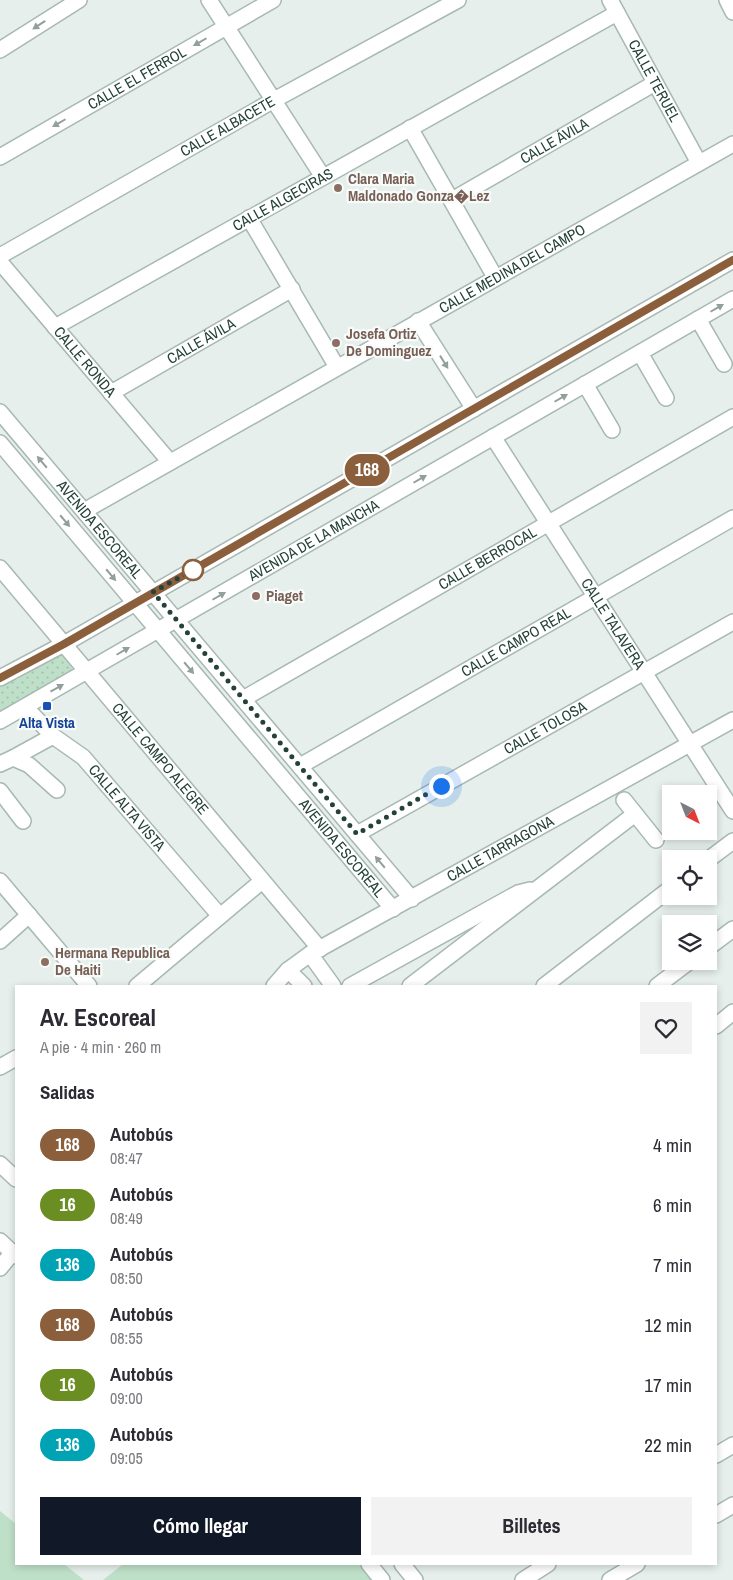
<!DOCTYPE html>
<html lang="es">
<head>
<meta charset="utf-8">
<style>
	:root { --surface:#fff; --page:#f2f2f3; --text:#2b2b33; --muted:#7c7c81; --accent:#111827 }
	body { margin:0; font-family:"Archivo Narrow",sans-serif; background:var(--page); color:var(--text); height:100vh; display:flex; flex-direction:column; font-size:19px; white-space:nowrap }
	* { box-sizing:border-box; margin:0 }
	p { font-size:16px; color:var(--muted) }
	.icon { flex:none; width:28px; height:28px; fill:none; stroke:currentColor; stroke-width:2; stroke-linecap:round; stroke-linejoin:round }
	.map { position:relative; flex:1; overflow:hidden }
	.sheet { position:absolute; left:15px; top:985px; width:702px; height:580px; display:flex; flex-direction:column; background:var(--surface); border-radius:0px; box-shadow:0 2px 8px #0003 }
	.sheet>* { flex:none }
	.badge { padding:0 10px; border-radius:16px; font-size:18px; line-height:32px }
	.needle { width:32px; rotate:138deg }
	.fabs { position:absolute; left:662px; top:785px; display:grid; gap:10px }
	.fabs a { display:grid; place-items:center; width:55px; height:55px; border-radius:0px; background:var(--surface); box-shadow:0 2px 8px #0003; font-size:25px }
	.you { position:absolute; width:25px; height:25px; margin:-12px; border:4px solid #fff; border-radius:50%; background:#1a73e8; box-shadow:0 0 0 8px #1a73e833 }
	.map>.badge { position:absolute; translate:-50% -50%; box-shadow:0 0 0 2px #fff }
	h2 { padding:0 25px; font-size:19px; line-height:45px }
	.round { display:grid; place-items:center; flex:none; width:52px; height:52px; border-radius:0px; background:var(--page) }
	.summary { display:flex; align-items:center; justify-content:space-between; height:85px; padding:0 25px }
	h1 { font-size:24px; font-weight:800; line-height:38px }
	.primary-button { display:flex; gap:10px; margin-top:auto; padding:10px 25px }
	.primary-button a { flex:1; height:58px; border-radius:0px; background:var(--accent); color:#fff; font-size:20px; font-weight:800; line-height:58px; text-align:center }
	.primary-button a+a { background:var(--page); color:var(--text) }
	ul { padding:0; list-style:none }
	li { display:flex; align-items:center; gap:15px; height:60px; padding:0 25px }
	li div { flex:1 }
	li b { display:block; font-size:19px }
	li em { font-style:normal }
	li .badge { min-width:55px; font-weight:700; text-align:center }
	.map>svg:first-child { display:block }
</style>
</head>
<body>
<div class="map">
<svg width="733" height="1580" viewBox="0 0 733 1580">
	<defs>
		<pattern id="grass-dots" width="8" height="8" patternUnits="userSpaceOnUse" patternTransform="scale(1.25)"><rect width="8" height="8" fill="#bfe0c8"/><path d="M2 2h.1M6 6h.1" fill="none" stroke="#a4c1ad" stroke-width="1.8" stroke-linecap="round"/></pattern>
	</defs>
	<rect width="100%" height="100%" fill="#e6efeb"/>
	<path fill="url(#grass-dots)" d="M62,654L74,671L0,713V684L18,679Z"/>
	<path fill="#bfe0c8" d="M0,1511L16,1524V1564H64L84,1580H0Z
		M123,1564H366L381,1580H103Z"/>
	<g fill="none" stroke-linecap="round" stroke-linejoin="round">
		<g stroke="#a8b8b2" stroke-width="18">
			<g id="minor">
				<path d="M209,0L323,177"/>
				<path id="s1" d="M610,0L699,163"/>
				<path d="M727,0L733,12"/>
				<path d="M0,50L79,0"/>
				<path d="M410,128L495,277"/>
				<path id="s2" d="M0,157L273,0"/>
				<path id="s3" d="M452,200L655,83"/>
				<path d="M249,218L337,367"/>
				<path id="s4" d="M0,256L274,100L458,0"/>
				<path id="s5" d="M0,262L170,462"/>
				<path d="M698,319L724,364"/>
				<path d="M418,321L474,409"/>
				<path id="s6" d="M55,327L617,13"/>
				<path d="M640,353L666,398"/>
				<path d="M585,384L612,430"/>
				<path id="s7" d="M111,393L292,289"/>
				<path id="s8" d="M0,412L412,899"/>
				<path id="s9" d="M493,437L733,811"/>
				<path id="s10" d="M0,443L393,909"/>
				<path id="s11" d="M84,511L733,144"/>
				<path id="s12" d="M0,568L320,949"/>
				<path d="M0,678L64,644L733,260"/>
				<path id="s13" d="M243,699L733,417"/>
				<path id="s14" d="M25,707L53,736L83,757L220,916"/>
				<path id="s15" d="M0,721L733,299"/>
				<path d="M13,758L53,736"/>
				<path d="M0,764L13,758L29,765L57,790"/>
				<path id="s16" d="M300,766L733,518"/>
				<path d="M0,791L23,821"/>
				<path d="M624,800L656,840"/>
				<path id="s17" d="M357,834L733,622"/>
				<path d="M709,859L733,841"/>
				<path d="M0,881L89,986"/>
				<path d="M0,941L29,915"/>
				<path d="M709,947L733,929"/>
				<path d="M310,954L333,986"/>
				<path d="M288,970L304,986"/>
				<path d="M137,986L262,881"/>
				<path id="s18" d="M274,986L288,970L310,954L733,720"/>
				<path d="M350,986L518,893L530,890"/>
				<path d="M410,986L635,814"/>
				<path d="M544,986L671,888"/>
				<path d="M657,986L690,961"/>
				<path d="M716,1026L733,1012"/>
				<path d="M0,1067L16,1058"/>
				<path d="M0,1164L16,1179"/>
				<path d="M0,1241L16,1256"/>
				<path d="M0,1268L13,1252"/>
				<path d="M716,1455L733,1445"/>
				<path d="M716,1515L733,1505"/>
				<path d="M369,1564L382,1580"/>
				<path d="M402,1564L415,1580"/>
				<path d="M523,1580L548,1564"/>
				<path d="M610,1580L637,1564"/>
			</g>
		</g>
		<use href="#minor" stroke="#fff" stroke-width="15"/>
	</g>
	<defs><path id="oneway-solid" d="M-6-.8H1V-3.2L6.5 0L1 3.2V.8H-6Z" transform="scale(1.25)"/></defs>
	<g fill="#92a09c">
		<use href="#oneway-solid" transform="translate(39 25) rotate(147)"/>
		<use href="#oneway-solid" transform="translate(200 42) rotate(150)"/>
		<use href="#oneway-solid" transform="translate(59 123) rotate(150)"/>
		<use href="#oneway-solid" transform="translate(717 308) rotate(-30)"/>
		<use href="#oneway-solid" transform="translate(444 362) rotate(58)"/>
		<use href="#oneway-solid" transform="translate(561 398) rotate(-30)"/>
		<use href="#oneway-solid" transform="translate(42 462) rotate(-130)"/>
		<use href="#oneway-solid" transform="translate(420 479) rotate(-30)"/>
		<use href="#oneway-solid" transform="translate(65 521) rotate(50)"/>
		<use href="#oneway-solid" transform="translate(111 575) rotate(50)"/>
		<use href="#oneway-solid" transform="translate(219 596) rotate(-30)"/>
		<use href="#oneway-solid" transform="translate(123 651) rotate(-30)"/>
		<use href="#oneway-solid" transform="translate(189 668) rotate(50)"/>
		<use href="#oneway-solid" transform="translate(57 688) rotate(-29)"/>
		<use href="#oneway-solid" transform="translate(380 862) rotate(-130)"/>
	</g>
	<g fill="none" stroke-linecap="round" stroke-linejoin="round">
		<g stroke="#fff" stroke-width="11">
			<path id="line" d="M0,678L64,644L733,260"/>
		</g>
		<use href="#line" stroke="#8b5e3c" stroke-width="8"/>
		<path stroke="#24423a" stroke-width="5" stroke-dasharray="0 9" d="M193,570L197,568L153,592L357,834L441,786"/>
	</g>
	<g fill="#8d6e63" stroke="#f7fbf9" stroke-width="2">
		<circle cx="338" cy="188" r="5"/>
		<circle cx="336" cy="343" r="5"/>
		<circle cx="256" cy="596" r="5"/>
		<circle cx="45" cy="962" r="5"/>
	</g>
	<circle fill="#fff" stroke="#8b5e3c" stroke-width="2.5" cx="193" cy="570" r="10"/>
	<rect fill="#1a4fb4" stroke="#f7fbf9" stroke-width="2" x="42" y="701" width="10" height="10" rx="2.5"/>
	<g text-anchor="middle" stroke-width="4.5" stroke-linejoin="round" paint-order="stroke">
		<g font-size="15" fill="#24423a" stroke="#f7fbf9">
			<text dy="5" stroke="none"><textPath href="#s2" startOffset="158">CALLE EL FERROL</textPath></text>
			<text dy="5" stroke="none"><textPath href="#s1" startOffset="92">CALLE TERUEL</textPath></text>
			<text dy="5" stroke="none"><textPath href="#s4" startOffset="262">CALLE ALBACETE</textPath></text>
			<text dy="5" stroke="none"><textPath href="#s3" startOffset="118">CALLE ÁVILA</textPath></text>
			<text dy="5" stroke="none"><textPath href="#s6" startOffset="261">CALLE ALGECIRAS</textPath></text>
			<text dy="5" stroke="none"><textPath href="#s11" startOffset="492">CALLE MEDINA DEL CAMPO</textPath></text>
			<text dy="5" stroke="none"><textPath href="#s7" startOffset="104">CALLE ÁVILA</textPath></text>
			<text dy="5" stroke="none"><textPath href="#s5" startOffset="131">CALLE RONDA</textPath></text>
			<text dy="5" stroke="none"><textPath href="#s8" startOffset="154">AVENIDA ESCOREAL</textPath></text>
			<text dy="5" stroke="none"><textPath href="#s15" startOffset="362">AVENIDA DE LA MANCHA</textPath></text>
			<text dy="5" stroke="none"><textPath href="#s13" startOffset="282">CALLE BERROCAL</textPath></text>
			<text dy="5" stroke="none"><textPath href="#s9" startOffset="222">CALLE TALAVERA</textPath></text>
			<text dy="5" stroke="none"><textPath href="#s16" startOffset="249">CALLE CAMPO REAL</textPath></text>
			<text dy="5" stroke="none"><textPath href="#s17" startOffset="216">CALLE TOLOSA</textPath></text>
			<text dy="5" stroke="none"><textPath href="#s12" startOffset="249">CALLE CAMPO ALEGRE</textPath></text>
			<text dy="5" stroke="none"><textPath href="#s14" startOffset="144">CALLE ALTA VISTA</textPath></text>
			<text dy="5" stroke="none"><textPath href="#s10" startOffset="530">AVENIDA ESCOREAL</textPath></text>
			<text dy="5" stroke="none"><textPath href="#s18" startOffset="266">CALLE TARRAGONA</textPath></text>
		</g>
		<g font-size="15" font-weight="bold" fill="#785e54" stroke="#f7fbf9" text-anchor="start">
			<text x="348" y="184">Clara Maria<tspan x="348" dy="17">Maldonado Gonza�Lez</tspan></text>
			<text x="346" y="339">Josefa Ortiz<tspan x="346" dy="17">De Dominguez</tspan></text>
			<text x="266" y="601">Piaget</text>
			<text x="55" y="958">Hermana Republica<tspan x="55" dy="17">De Haiti</tspan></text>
		</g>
		<g font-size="15" font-weight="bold" fill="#164399" stroke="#f7fbf9">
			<text x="47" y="728">Alta Vista</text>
		</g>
	</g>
</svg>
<div class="fabs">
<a><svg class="needle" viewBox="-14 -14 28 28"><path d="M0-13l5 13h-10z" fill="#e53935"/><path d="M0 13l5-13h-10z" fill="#7c7c81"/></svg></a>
<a><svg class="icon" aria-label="locate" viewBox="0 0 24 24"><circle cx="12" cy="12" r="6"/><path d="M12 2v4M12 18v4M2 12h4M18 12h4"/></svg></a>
<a><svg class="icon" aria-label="layers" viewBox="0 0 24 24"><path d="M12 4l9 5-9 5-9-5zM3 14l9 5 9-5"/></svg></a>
</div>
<div class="you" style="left:441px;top:786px"></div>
<b class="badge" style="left:367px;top:470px;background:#8b5e3c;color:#fff">168</b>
<section class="sheet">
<div class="summary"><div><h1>Av. Escoreal</h1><p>A pie · 4 min · 260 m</p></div><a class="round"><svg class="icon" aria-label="heart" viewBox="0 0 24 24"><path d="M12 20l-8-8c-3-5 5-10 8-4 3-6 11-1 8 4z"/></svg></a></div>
<h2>Salidas</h2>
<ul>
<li><span class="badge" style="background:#8b5e3c;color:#fff">168</span><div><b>Autobús</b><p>08:47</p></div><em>4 min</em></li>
<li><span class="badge" style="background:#6b8e23;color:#fff">16</span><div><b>Autobús</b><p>08:49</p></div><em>6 min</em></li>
<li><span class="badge" style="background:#00a3b4;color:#fff">136</span><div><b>Autobús</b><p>08:50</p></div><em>7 min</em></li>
<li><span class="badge" style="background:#8b5e3c;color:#fff">168</span><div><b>Autobús</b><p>08:55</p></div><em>12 min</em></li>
<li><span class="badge" style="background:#6b8e23;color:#fff">16</span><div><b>Autobús</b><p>09:00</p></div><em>17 min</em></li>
<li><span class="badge" style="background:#00a3b4;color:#fff">136</span><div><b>Autobús</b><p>09:05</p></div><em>22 min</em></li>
</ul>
<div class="primary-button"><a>Cómo llegar</a><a>Billetes</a></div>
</section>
</div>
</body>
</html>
